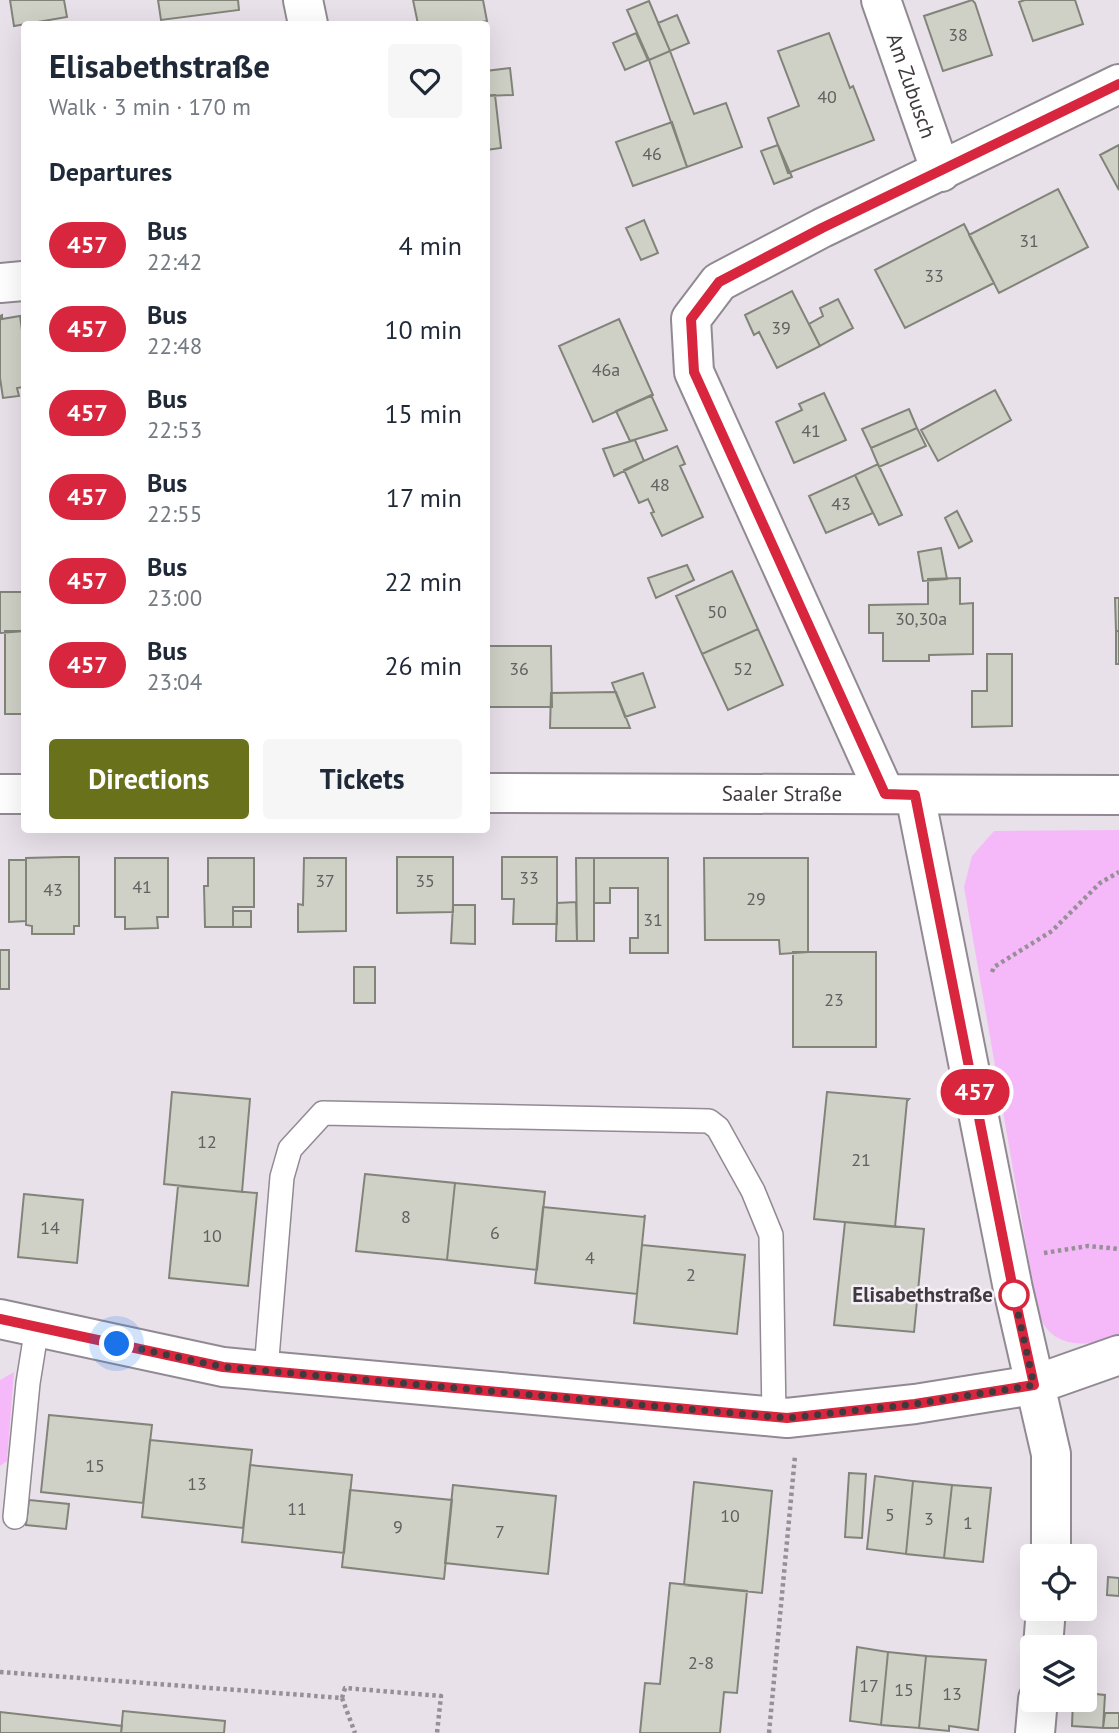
<!DOCTYPE html>
<html lang="en">
<head>
<meta charset="utf-8">
<style>
	:root { --surface:#fff; --page:#f6f6f7; --text:#1f2937; --muted:#747a83; --accent:#69711a }
	body { margin:0; font-family:"PT Sans",sans-serif; background:var(--page); color:var(--text); height:100vh; display:flex; flex-direction:column; font-size:26px; white-space:nowrap }
	* { box-sizing:border-box; margin:0 }
	p { font-size:23px; color:var(--muted) }
	.icon { flex:none; width:38px; height:38px; fill:none; stroke:currentColor; stroke-width:2; stroke-linecap:round; stroke-linejoin:round }
	.map { position:relative; flex:1; overflow:hidden }
	.details { position:absolute; left:21px; top:21px; width:469px; height:812px; display:flex; flex-direction:column; background:var(--surface); border-radius:7px; box-shadow:0 7px 28px #0002 }
	.details>* { flex:none }
	.badge { padding:0 14px; border-radius:23px; font-size:24px; line-height:46px }
	.controls { position:absolute; left:1020px; top:1544px; display:grid; gap:14px }
	.controls a { display:grid; place-items:center; width:77px; height:77px; border-radius:7px; background:var(--surface); box-shadow:0 7px 28px #0002; font-size:35px }
	.you { position:absolute; width:35px; height:35px; margin:-18px; border:5px solid #fff; border-radius:50%; background:#1a73e8; box-shadow:0 0 0 10px #1a73e833 }
	.map>.badge { position:absolute; translate:-50% -50%; box-shadow:0 0 0 4px #fff }
	h2 { padding:0 28px; font-size:26px; line-height:63px }
	.round { display:grid; place-items:center; flex:none; width:74px; height:74px; border-radius:7px; background:var(--page) }
	.summary { display:flex; align-items:center; justify-content:space-between; height:119px; padding:0 28px }
	h1 { font-size:33px; font-weight:700; line-height:52px }
	.button { display:flex; gap:14px; margin-top:auto; padding:14px 28px }
	.button a { flex:1; height:80px; border-radius:7px; background:var(--accent); color:#fff; font-size:28px; font-weight:700; line-height:80px; text-align:center }
	.button a+a { background:var(--page); color:var(--text) }
	ul { padding:0; list-style:none }
	li { display:flex; align-items:center; gap:21px; height:84px; padding:0 28px }
	li div { flex:1 }
	li b { display:block; font-size:26px }
	li em { font-style:normal }
	li .badge { min-width:77px; font-weight:700; text-align:center }
	.map>svg:first-child { display:block }
</style>
</head>
<body>
<div class="map">
<svg width="1119" height="1733" viewBox="0 0 1119 1733">
	<rect width="100%" height="100%" fill="#e9e1ea"/>
	<path fill="#f5b9f9" d="M1119,830V1336C1095,1346 1058,1350 1043,1323C1037,1312 1034,1286 1031,1273L964,887L972,856L994,831Z
		M14,1372L7,1461L0,1466V1380Z"/>
	<path fill="#cfd1c7" stroke="#82847a" stroke-width="2" d="M10,0H64L67,17L14,26Z
		M158,0H238L239,10L161,20Z
		M413,0H483L487,21L471,24H418Z
		M972,0L975,3L992,55L943,71L924,16Z
		M1025,0H1075L1083,24L1033,41L1019,2Z
		M649,1L670,51L649,60L627,10Z
		M677,15L689,43L670,51L658,23Z
		M636,33L648,60L625,70L613,43Z
		M829,33L850,88L853,86L874,140L788,173L768,118L799,106L778,51Z
		M670,51L694,114L726,103L742,147L687,167L649,60Z
		M510,68L513,95L486,96V71Z
		M495,95L501,148L486,150V96Z
		M672,122L687,167L633,186L616,142Z
		M778,145L792,177L774,184L761,151Z
		M1119,145V190L1100,155Z
		M1058,189L1088,247L999,293L969,235Z
		M644,220L658,253L641,260L626,228Z
		M964,224L994,283L905,328L875,270Z
		M792,291L820,346L777,368L759,332L754,335L745,315Z
		M838,299L853,328L820,346L809,324L823,316L820,308Z
		M2,315V319L20,316L24,344V387L17,388L19,396L3,398L0,378V316Z
		M619,319L653,395L593,422L559,346Z
		M995,390L1011,420L938,461L921,430Z
		M824,393L846,440L794,463L776,422L802,410L799,404Z
		M651,395L667,430L630,441L616,411Z
		M909,409L917,428L871,448L862,429Z
		M917,428L926,446L879,467L871,448Z
		M635,440L644,461L614,476L603,449Z
		M677,446L685,464L680,466L703,517L662,536L651,513L654,512L648,499L639,503L624,470Z
		M878,464L902,515L879,525L855,475Z
		M855,475L873,513L826,533L809,496Z
		M957,511L972,541L959,548L945,518Z
		M941,548L947,579L923,581L918,552Z
		M687,565L694,580L656,598L648,578Z
		M732,571L758,629L702,654L676,596Z
		M960,578V604L973,603V654L929,655V661H883V633H869V605L928,604V579Z
		M0,592H24V631L0,633Z
		M1115,598H1119V631H1116Z
		M758,629L783,685L728,710L702,654Z
		M5,631H24V714H5Z
		M1116,631H1119V664H1116Z
		M486,646H551L552,707H486Z
		M987,654H1012V726L972,727V691H987Z
		M643,673L655,707L625,717L612,683Z
		M616,692L630,728H550L551,693Z
		M64,857H79V926H74V934H32V926L26,925V858Z
		M397,857H453V912L397,913Z
		M502,857H557V924H513L514,899H502Z
		M115,858H168V917H157L158,928L125,929V917H115Z
		M208,858H254V907H233V927H205L204,886H208Z
		M304,858H346V931L298,932V904L303,905Z
		M576,858H594V941H577Z
		M594,858H668V953H630V938H638V888H610V903H594Z
		M704,858H808V952L780,954L779,940H705Z
		M9,860H26V921L9,922Z
		M576,902L577,941H556L557,903Z
		M453,905H475V944L451,943Z
		M233,911H251V927H233Z
		M0,950H9V989H0Z
		M793,952H876V1047H793Z
		M354,967H375V1003H354Z
		M172,1092L250,1099L242,1192L164,1184Z
		M827,1092L909,1099L907,1101L895,1227L814,1219Z
		M365,1174L455,1183L447,1260L356,1251Z
		M455,1183L545,1192L537,1270L447,1260Z
		M178,1186L257,1193L248,1286L169,1278Z
		M24,1194L83,1200L77,1263L18,1257Z
		M543,1207L644,1217L645,1215L637,1294L535,1283Z
		M845,1222L924,1229L914,1332L834,1325Z
		M642,1245L745,1255L737,1334L634,1323Z
		M49,1415L152,1425L143,1503L41,1492Z
		M150,1440L252,1450L243,1528L142,1517Z
		M250,1465L352,1475L344,1553L242,1542Z
		M849,1473L866,1474L862,1538L845,1537Z
		M875,1476L913,1481L906,1554L867,1549Z
		M913,1481L952,1485L944,1558L906,1554Z
		M694,1482L772,1491L762,1593L684,1585Z
		M453,1485L556,1496L548,1574L445,1563Z
		M952,1485L991,1488L983,1562L944,1558Z
		M350,1490L452,1500L444,1579L342,1567Z
		M29,1500L69,1504L66,1529L26,1525Z
		M1108,1577L1119,1578V1596L1107,1595Z
		M670,1583L747,1591L737,1693L724,1692L720,1733H640L645,1683L660,1684Z
		M857,1647L888,1652L881,1725L850,1721Z
		M888,1652L926,1656L919,1728L881,1725Z
		M926,1656L986,1660L978,1730L949,1726V1731L919,1728Z
		M1085,1693L1105,1695L1103,1728L1072,1726L1073,1699H1085Z
		M123,1711L225,1721L224,1733H121Z
		M0,1712L122,1726L121,1733H0Z
		M1105,1713H1119V1728H1103Z"/>
	<g fill="none" stroke-linecap="round" stroke-linejoin="round">
		<g stroke="#928a92" stroke-width="26">
			<path id="lane" d="M266,1370L282,1177L290,1149L323,1113L709,1121L718,1128L753,1191L771,1235L774,1417
				M15,1517L28,1383L37,1327"/>
		</g>
		<g stroke="#928a92" stroke-width="42">
			<g id="street">
				<path d="M303,0L308,24"/>
				<path id="s1" d="M881,0L941,172"/>
				<path d="M0,283L23,281"/>
				<path d="M885,794L694,372L691,319L719,282L822,228L1119,84"/>
				<path d="M915,795L1013,1289L1051,1454V1556"/>
				<path d="M0,1319L223,1367L787,1418L915,1404L1034,1385L1119,1355"/>
				<path d="M1043,1647L1046,1608"/>
				<path d="M1035,1733L1038,1699"/>
			</g>
		</g>
		<g stroke="#928a92" stroke-width="42">
			<g id="secondary">
				<path id="s2" d="M486,793L1119,795"/>
				<path d="M0,794H24"/>
			</g>
		</g>
		<path stroke="#969096" stroke-width="4.5" stroke-dasharray="3.5 3.5" stroke-linecap="butt" d="M992,972L994,967L1052,931L1100,883L1119,872
			M1044,1253L1088,1246L1119,1249
			M0,1672L342,1698L355,1733
			M342,1698L345,1688L441,1696L437,1733
			M769,1733L795,1456"/>
		<use href="#lane" stroke="#fff" stroke-width="23"/>
		<use href="#street" stroke="#fff" stroke-width="38"/>
		<use href="#secondary" stroke="#fff" stroke-width="38"/>
	</g>
	<g fill="none" stroke-linecap="round" stroke-linejoin="round">
		<g stroke="#fff" stroke-width="16">
			<path id="line" d="M0,1319L223,1367L787,1418L915,1404L1034,1385L1013,1289L915,795L885,794L694,372L691,319L719,282L822,228L1119,84"/>
		</g>
		<use href="#line" stroke="#d7263d" stroke-width="10"/>
		<path stroke="#3e3a3e" stroke-width="7" stroke-dasharray="0 12.6" d="M117,1344L223,1367L787,1418L915,1404L1034,1385L1014,1295"/>
	</g>
	<circle fill="#fff" stroke="#d7263d" stroke-width="3.5" cx="1014" cy="1295" r="14"/>
	<g text-anchor="middle" stroke-width="5" stroke-linejoin="round" paint-order="stroke">
		<g font-size="18" fill="#626060">
			<text x="958" y="41">38</text>
			<text x="827" y="103">40</text>
			<text x="652" y="160">46</text>
			<text x="1029" y="247">31</text>
			<text x="934" y="282">33</text>
			<text x="781" y="334">39</text>
			<text x="606" y="376">46a</text>
			<text x="811" y="437">41</text>
			<text x="660" y="491">48</text>
			<text x="841" y="510">43</text>
			<text x="717" y="618">50</text>
			<text x="921" y="625">30,30a</text>
			<text x="519" y="675">36</text>
			<text x="743" y="675">52</text>
			<text x="529" y="884">33</text>
			<text x="325" y="887">37</text>
			<text x="425" y="887">35</text>
			<text x="142" y="893">41</text>
			<text x="53" y="896">43</text>
			<text x="756" y="905">29</text>
			<text x="653" y="926">31</text>
			<text x="834" y="1006">23</text>
			<text x="207" y="1148">12</text>
			<text x="861" y="1166">21</text>
			<text x="406" y="1223">8</text>
			<text x="50" y="1234">14</text>
			<text x="495" y="1239">6</text>
			<text x="212" y="1242">10</text>
			<text x="590" y="1264">4</text>
			<text x="691" y="1281">2</text>
			<text x="95" y="1472">15</text>
			<text x="197" y="1490">13</text>
			<text x="297" y="1515">11</text>
			<text x="890" y="1521">5</text>
			<text x="730" y="1522">10</text>
			<text x="929" y="1525">3</text>
			<text x="968" y="1529">1</text>
			<text x="398" y="1533">9</text>
			<text x="500" y="1538">7</text>
			<text x="701" y="1669">2-8</text>
			<text x="869" y="1692">17</text>
			<text x="904" y="1696">15</text>
			<text x="952" y="1700">13</text>
		</g>
		<g font-size="21" fill="#3e3a3e" stroke="#f6eef7">
			<text dy="7" stroke="none"><textPath href="#s1" startOffset="91">Am Zubusch</textPath></text>
			<text dy="7" stroke="none"><textPath href="#s2" startOffset="296">Saaler Straße</textPath></text>
		</g>
		<g font-size="21" font-weight="bold" fill="#3e3a3e" stroke="#f6eef7" text-anchor="end">
			<text x="993" y="1302">Elisabethstraße</text>
		</g>
	</g>
</svg>
<div class="controls">
<a><svg class="icon" aria-label="locate" viewBox="0 0 24 24"><circle cx="12" cy="12" r="6"/><path d="M12 2v4M12 18v4M2 12h4M18 12h4"/></svg></a>
<a><svg class="icon" aria-label="layers" viewBox="0 0 24 24"><path d="M12 4l9 5-9 5-9-5zM3 14l9 5 9-5"/></svg></a>
</div>
<div class="you" style="left:117px;top:1344px"></div>
<b class="badge" style="left:975px;top:1092px;background:#d7263d;color:#fff">457</b>
<section class="details">
<div class="summary"><div><h1>Elisabethstraße</h1><p>Walk · 3 min · 170 m</p></div><a class="round"><svg class="icon" aria-label="heart" viewBox="0 0 24 24"><path d="M12 20l-8-8c-3-5 5-10 8-4 3-6 11-1 8 4z"/></svg></a></div>
<h2>Departures</h2>
<ul>
<li><span class="badge" style="background:#d7263d;color:#fff">457</span><div><b>Bus</b><p>22:42</p></div><em>4 min</em></li>
<li><span class="badge" style="background:#d7263d;color:#fff">457</span><div><b>Bus</b><p>22:48</p></div><em>10 min</em></li>
<li><span class="badge" style="background:#d7263d;color:#fff">457</span><div><b>Bus</b><p>22:53</p></div><em>15 min</em></li>
<li><span class="badge" style="background:#d7263d;color:#fff">457</span><div><b>Bus</b><p>22:55</p></div><em>17 min</em></li>
<li><span class="badge" style="background:#d7263d;color:#fff">457</span><div><b>Bus</b><p>23:00</p></div><em>22 min</em></li>
<li><span class="badge" style="background:#d7263d;color:#fff">457</span><div><b>Bus</b><p>23:04</p></div><em>26 min</em></li>
</ul>
<div class="button"><a>Directions</a><a>Tickets</a></div>
</section>
</div>
</body>
</html>
